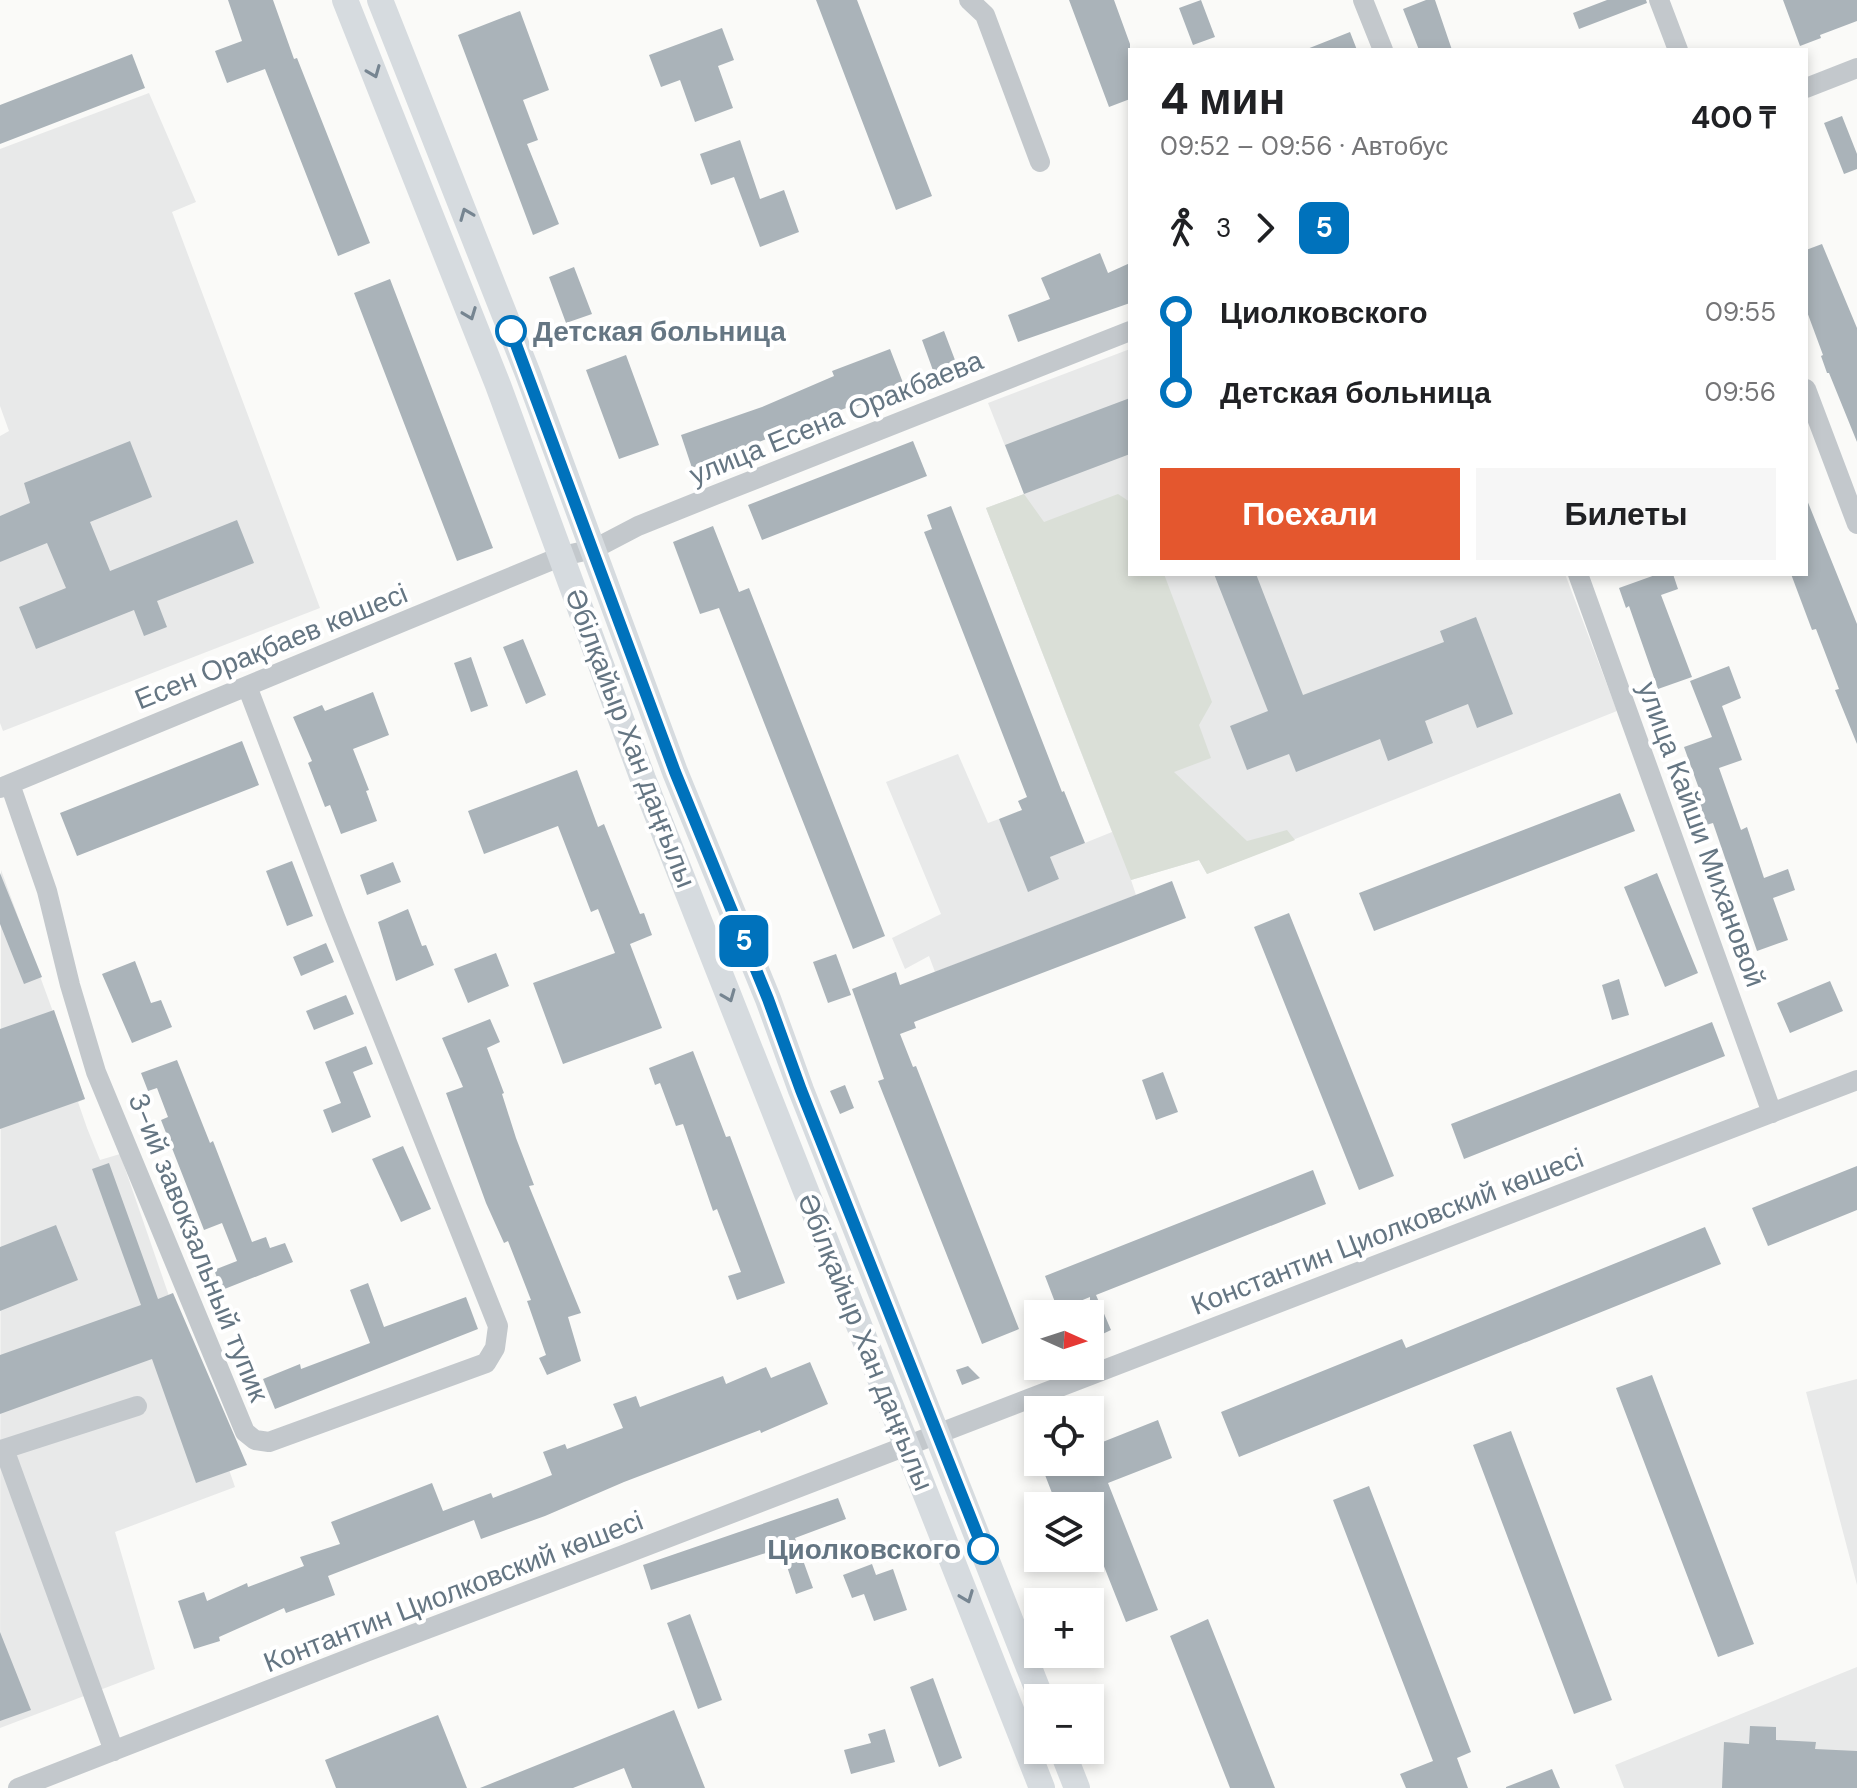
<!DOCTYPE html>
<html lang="ru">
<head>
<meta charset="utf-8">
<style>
	:root { --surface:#fff; --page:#f6f6f6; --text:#202124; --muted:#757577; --accent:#e4572e }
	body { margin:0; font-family:"DM Sans",sans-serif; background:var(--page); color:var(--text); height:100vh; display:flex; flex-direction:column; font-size:30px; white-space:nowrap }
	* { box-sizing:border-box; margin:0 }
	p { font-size:26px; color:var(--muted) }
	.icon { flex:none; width:44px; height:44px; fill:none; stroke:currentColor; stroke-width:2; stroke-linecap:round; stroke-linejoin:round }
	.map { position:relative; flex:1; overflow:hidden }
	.drawer { position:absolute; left:1128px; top:48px; width:680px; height:528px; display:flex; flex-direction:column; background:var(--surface); border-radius:0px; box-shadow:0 4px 12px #0003 }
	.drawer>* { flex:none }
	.badge { padding:0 16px; border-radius:12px; font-size:28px; line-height:52px }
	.needle { width:52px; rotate:93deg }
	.buttons { position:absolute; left:1024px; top:1300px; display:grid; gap:16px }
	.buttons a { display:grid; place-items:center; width:80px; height:80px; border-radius:0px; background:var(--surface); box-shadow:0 4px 12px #0003; font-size:40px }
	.map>.badge { position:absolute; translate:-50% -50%; box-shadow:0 0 0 4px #fff }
	.legs { display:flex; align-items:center; gap:12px; height:88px; padding:0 32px; font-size:26px }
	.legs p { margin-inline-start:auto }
	.summary { display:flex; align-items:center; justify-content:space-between; height:136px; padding:0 32px }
	h1 { font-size:44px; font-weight:800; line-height:60px }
	.button { display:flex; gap:16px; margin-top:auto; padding:16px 32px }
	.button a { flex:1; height:92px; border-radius:0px; background:var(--accent); color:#fff; font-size:32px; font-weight:800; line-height:92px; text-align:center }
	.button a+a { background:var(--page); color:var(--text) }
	ul { padding:0 32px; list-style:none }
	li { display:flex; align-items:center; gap:28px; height:80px; font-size:30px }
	li i { display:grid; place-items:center; width:12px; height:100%; margin:0 10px; background:currentColor }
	li i::after { content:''; width:20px; height:20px; margin:-10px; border:6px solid; border-radius:50%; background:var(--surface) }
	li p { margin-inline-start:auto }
	li:first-child i { background:linear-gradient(#0000 50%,currentColor 0) }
	li:last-child i { background:linear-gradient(currentColor 50%,#0000 0) }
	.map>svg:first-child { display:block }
</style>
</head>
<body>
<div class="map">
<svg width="1857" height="1788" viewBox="0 0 1857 1788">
	<rect width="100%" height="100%" fill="#fafaf8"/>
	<path fill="#e8e9e9" d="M149,93L196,202L172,212L320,608L3,731L0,723V436L9,431L0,406V149Z
		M1130,349V574H1565L1617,711L1207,874L1199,860L1131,880L1136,895L935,972L929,956L905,969L892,938L941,914L886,782L958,754L988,823L999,819L1029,891L1059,879L1050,857L1112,832L986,508L1024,494L988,403Z
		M1,870L85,1099L78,1102L87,1128L100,1160L120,1154L235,1487L115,1532L155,1669L0,1728Z
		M1857,1379V1585L1806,1392Z
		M1857,1667V1788H1624L1615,1765Z"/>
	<path fill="#dadfd7" d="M1024,494L1044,522L1118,494L1130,502V574H1164L1212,702L1199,725L1211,758L1174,772L1247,841L1287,830L1295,840L1207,874L1199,860L1131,880L986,508Z"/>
	<path fill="#aab3b9" d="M228,0H273L294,59L297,58L370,243L338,256L265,69L227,83L215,51L242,41Z
		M816,0H857L932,196L896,210Z
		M1069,0H1114L1130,44V99L1109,107Z
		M1201,0L1215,37L1193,45L1179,8Z
		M1426,0H1435L1452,50H1419L1403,9Z
		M1607,0H1646L1647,3L1579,29L1573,13Z
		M1783,0H1857V21L1820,35L1821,38L1800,46Z
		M520,11L549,90L523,100L538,140L527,144L559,224L533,235L458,35Z
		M722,28L734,60L718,66L733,108L695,122L680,80L661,87L649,55Z
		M1350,32L1357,50H1307V49Z
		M132,54L145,88L0,144V105Z
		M1842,116L1857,154V169L1844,174L1824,123Z
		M740,140L760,199L784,190L799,232L760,247L734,177L711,185L700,154Z
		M1822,244L1857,328V442L1829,373H1827L1821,356L1823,355L1806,309V250Z
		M1100,253L1108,273L1130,263V303L1018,342L1008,315L1050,299L1041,278Z
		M574,267L592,314L566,323L549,277Z
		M390,279L493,548L457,561L354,293Z
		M944,331L958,368L935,376L922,340Z
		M890,349L905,388L847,410L846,408L692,468L681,435L762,407L834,376L832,371Z
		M626,355L659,445L619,459L586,370Z
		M1130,398V454L1024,494L1005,445Z
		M130,441L152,497L90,522L110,571L237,520L254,563L157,601L167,627L144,636L134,610L36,649L19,607L66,588L47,543L0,562V516L30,503L24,483Z
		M913,441L927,476L762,540L748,505Z
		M1807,500L1857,624V744L1835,690L1839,689L1816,629L1812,630L1791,574H1806Z
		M951,506L1062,792L1064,791L1085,843L1050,857L1059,879L1028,892L999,819L1022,810L1018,801L1027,797L924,532L932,529L927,515Z
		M713,526L739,592L749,588L885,936L853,949L719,608L700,614L673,542Z
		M1214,574H1256L1303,695L1444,642L1440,631L1476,617L1513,714L1477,728L1468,704L1425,721L1433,743L1388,761L1380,739L1296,772L1289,754L1247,770L1230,726L1268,711Z
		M1658,574H1673L1678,589L1661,595L1692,677L1658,689L1629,606L1626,608L1619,588Z
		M523,639L546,695L526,704L503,647Z
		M471,657L488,706L471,712L454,663Z
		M1729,666L1741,698L1722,706L1742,760L1719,768L1741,830L1747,827L1764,878L1788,869L1795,890L1773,898L1788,940L1757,951L1713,823L1706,825L1697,799L1702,797L1684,747L1712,737L1690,681Z
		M373,692L389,735L353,749L369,790L366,791L377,821L341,834L330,805L325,807L308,763L312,761L293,717L322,705L325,711Z
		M242,741L259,785L77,856L60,813Z
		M577,770L598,827L604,824L640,914L644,913L652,935L630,944L662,1028L563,1064L533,983L615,953L598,909L591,912L558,826L484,854L468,811Z
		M1620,793L1635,831L1374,931L1359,893Z
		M292,861L313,916L287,926L266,871Z
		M393,862L401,882L367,895L360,875Z
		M0,873L42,977L24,984L0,924Z
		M1657,873L1698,973L1665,987L1624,887Z
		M1172,881L1186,918L914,1022L916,1028L900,1034L913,1067L916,1066L1019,1329L982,1344L878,1081L884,1079L852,989L896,972L900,985Z
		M408,909L422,946L426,945L434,965L396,981L378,922Z
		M1289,913L1394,1176L1359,1190L1254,927Z
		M326,943L334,962L301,976L293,957Z
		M496,953L509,986L468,1003L454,969Z
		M836,954L851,995L828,1003L813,962Z
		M135,961L151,1003L161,1000L172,1027L132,1043L102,974Z
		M1619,979L1629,1015L1612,1020L1602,985Z
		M1830,981L1843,1011L1790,1033L1777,1003Z
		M346,995L354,1014L314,1030L306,1011Z
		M54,1010L85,1099L0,1129V1029Z
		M490,1019L500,1042L487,1048L504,1093L502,1094L516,1138L534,1185L529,1186L581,1313L568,1317L581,1361L547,1375L539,1358L546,1355L527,1301L531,1300L508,1241L504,1243L486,1203L446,1093L463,1087L442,1038Z
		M1712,1022L1725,1056L1464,1159L1451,1124Z
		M366,1046L373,1064L353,1072L371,1117L332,1133L323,1110L341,1103L325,1062Z
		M693,1051L726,1137L730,1136L785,1283L737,1300L728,1276L741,1272L717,1209L713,1211L683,1124L676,1126L660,1083L655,1085L649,1068Z
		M177,1060L210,1143L213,1141L252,1242L266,1237L270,1248L285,1243L293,1262L222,1290L214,1270L237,1261L222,1223L204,1230L161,1120L168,1117L157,1088L148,1091L141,1073Z
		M1163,1072L1178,1112L1156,1120L1142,1080Z
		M845,1085L854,1108L840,1114L830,1091Z
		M403,1146L431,1209L401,1222L372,1159Z
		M109,1163L158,1299L173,1293L247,1465L196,1483L152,1359L0,1414V1355L141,1305L92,1169Z
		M1857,1166V1210L1768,1246L1752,1208Z
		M1313,1170L1326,1204L1096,1295L1111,1330L1090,1340V1297L1058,1310L1045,1276Z
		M56,1225L78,1280L0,1311V1247Z
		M1705,1227L1721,1264L1239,1457L1221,1412L1402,1339L1406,1348Z
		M368,1283L384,1327L466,1297L478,1329L275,1409L263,1379L300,1364L301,1369L370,1343L350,1290Z
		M810,1362L828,1404L761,1433L760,1430L624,1482L545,1516L481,1539L474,1520L328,1576L335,1595L286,1613L284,1608L219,1637L220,1641L194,1649L178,1601L204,1592L207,1601L247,1583L248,1587L304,1566L300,1557L340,1544L331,1522L432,1483L443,1511L491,1493L493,1498L552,1475L543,1452L565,1444L567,1449L623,1428L613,1404L636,1396L640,1407L723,1376L726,1384L766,1367L771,1378Z
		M968,1366L980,1378L962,1385L956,1370Z
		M1652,1375L1754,1644L1718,1657L1616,1388Z
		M1158,1420L1172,1458L1108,1483L1158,1610L1126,1622L1090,1531V1506H1057L1040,1462H1090V1447Z
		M1511,1431L1612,1700L1574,1714L1473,1445Z
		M1369,1486L1471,1752L1457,1758L1468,1788H1406L1400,1774L1433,1761L1333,1500Z
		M838,1498L846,1519L795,1538L813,1588L796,1594L781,1548L651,1590L643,1565Z
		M872,1564L876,1575L893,1569L907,1610L874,1621L864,1594L852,1598L843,1575Z
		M690,1614L722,1700L698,1709L667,1623Z
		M1208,1619L1275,1788H1230L1170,1636Z
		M0,1632L31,1710L0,1721Z
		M933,1678L962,1758L939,1767L910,1687Z
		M674,1710L705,1788H632L624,1768L573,1788H480Z
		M438,1715L467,1788H336L325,1760Z
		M1750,1726L1776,1727V1740L1816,1742L1815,1749L1857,1751V1788H1722L1724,1742L1749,1744Z
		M885,1729L895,1762L851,1774L844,1750L871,1743L868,1734Z
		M1552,1769L1560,1788H1506V1787Z"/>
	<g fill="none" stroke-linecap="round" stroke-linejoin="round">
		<path stroke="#c3c8cc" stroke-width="20" d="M969,0L985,15L1040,162
			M1363,0L1383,50
			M1659,0L1678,50
			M1806,88L1857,68
			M1806,389L1857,524
			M1578,574L1772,1113
			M10,784L47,891L70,985L96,1072L245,1432L255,1440L269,1442L486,1363L495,1348L498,1326L335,917L247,686
			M0,788L562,556L594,549L638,526L715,495L1130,331
			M114,1751L4,1449L137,1406
			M18,1788L366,1652L623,1555L1857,1080"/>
		<path stroke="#d6dbdf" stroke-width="26" d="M345,0L498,385L643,779L1042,1788
			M380,0L528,374L675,772L768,999L801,1090L1041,1698
			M1062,1750L1077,1788"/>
	</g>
	<defs><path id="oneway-chevron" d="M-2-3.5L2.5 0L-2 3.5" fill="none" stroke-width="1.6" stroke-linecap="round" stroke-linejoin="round" transform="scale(2)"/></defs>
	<g stroke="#768591">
		<use href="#oneway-chevron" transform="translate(374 72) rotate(68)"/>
		<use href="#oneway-chevron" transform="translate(466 214) rotate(-112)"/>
		<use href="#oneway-chevron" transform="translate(470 314) rotate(69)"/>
		<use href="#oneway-chevron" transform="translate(729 996) rotate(68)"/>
		<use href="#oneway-chevron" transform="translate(967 1597) rotate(69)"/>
	</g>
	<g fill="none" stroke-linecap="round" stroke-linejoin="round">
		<g stroke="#fff" stroke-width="18">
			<path id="line-1" d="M511,331L675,772L768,999L801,1090L983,1549"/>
		</g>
		<use href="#line-1" stroke="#0072bc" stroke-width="12"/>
	</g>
	<g fill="#fff" stroke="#0072bc" stroke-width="4">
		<circle cx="511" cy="331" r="14"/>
		<circle cx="983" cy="1549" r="14"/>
	</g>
	<g text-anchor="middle" stroke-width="8" stroke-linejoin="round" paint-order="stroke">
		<g font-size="28" font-weight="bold" fill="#657683" stroke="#fff" text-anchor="start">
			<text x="533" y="341">Детская больница</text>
			<text x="961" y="1559" text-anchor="end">Циолковского</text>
		</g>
		<g font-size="28" fill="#657683" stroke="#fff">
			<text transform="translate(836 417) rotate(-22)" y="10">улица Есена Оракбаева</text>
			<text transform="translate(271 646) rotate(-22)" y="10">Есен Орақбаев көшесі</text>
			<text transform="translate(631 738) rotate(69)" y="10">Әбілқайыр Хан даңғылы</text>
			<text transform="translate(1702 834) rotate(70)" y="10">улица Кайши Михановой</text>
			<text transform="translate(1387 1231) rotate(-21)" y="10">Константин Циолковский көшесі</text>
			<text transform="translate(199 1247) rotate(68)" y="10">3-ий завокзальный тупик</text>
			<text transform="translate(866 1342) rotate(68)" y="10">Әбілқайыр Хан даңғылы</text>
			<text transform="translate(453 1591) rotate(-21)" y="10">Контантин Циолковский көшесі</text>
		</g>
	</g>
</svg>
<div class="buttons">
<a><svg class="needle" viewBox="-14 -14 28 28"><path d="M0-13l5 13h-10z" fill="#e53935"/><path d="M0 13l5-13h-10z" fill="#757577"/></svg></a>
<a><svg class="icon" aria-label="locate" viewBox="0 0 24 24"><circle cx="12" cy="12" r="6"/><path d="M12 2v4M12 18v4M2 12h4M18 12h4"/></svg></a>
<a><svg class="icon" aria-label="layers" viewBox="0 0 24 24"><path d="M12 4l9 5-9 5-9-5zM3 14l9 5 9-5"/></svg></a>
<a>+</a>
<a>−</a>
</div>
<b class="badge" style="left:744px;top:941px;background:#0072bc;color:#fff">5</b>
<section class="drawer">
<div class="summary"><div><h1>4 мин</h1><p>09:52 – 09:56 · Автобус</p></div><b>400 ₸</b></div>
<div class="legs"><svg class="icon" aria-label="walk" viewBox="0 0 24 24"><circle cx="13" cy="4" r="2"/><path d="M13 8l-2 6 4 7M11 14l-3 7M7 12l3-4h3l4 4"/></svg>3<svg class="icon" aria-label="forward" viewBox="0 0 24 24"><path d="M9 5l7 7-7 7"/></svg><b class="badge" style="background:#0072bc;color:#fff">5</b></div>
<ul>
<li><i style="color:#0072bc"></i><b>Циолковского</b><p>09:55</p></li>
<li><i style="color:#0072bc"></i><b>Детская больница</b><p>09:56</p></li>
</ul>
<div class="button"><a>Поехали</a><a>Билеты</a></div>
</section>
</div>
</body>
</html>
